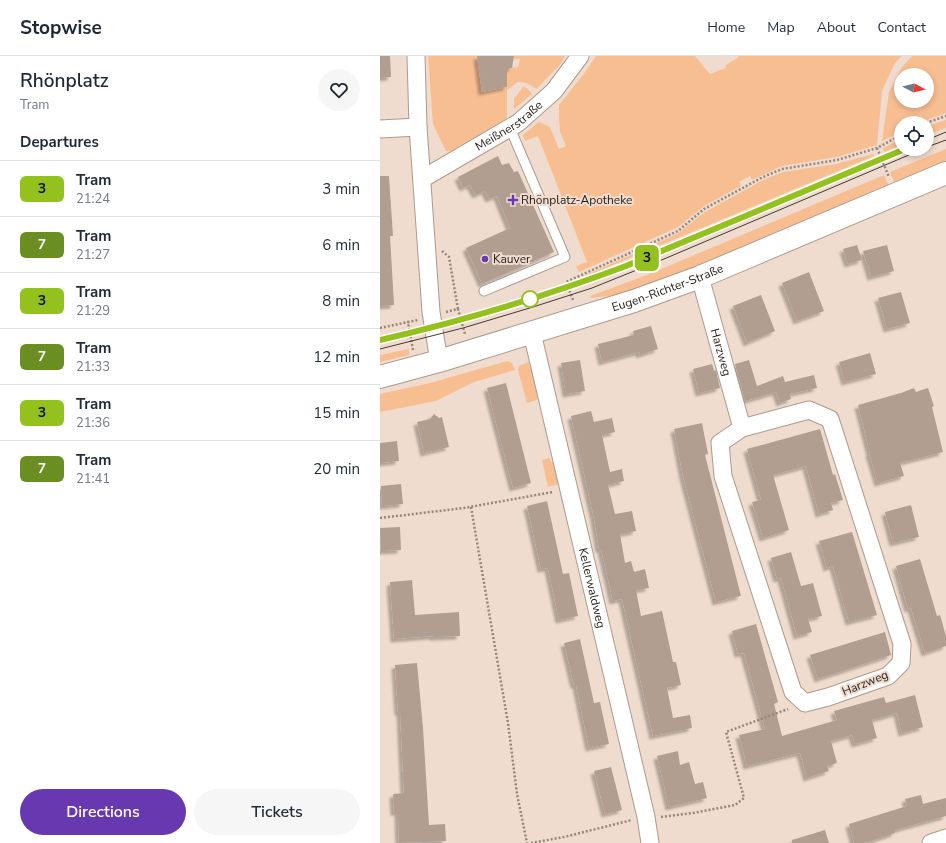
<!DOCTYPE html>
<html lang="en">
<head>
<meta charset="utf-8">
<style>
	:root { --surface:#fff; --page:#f6f6f7; --text:#1f2937; --muted:#747a83; --line:#e0e1e3; --accent:#6838b0 }
	body { margin:0; font-family:"Nunito Sans",sans-serif; background:var(--page); color:var(--text); height:100vh; display:flex; flex-direction:column; font-size:15px; white-space:nowrap }
	* { box-sizing:border-box; margin:0 }
	p { font-size:13px; color:var(--muted) }
	.icon { flex:none; width:22px; height:22px; fill:none; stroke:currentColor; stroke-width:2; stroke-linecap:round; stroke-linejoin:round }
	.map { position:relative; flex:1; overflow:hidden }
	.details { display:flex; flex-direction:column; background:var(--surface); width:380px }
	.details>* { flex:none }
	.badge { padding:0 8px; border-radius:6px; font-size:14px; line-height:26px }
	.needle { width:26px; rotate:97deg }
	.fabs { position:absolute; left:514px; top:12px; display:grid; gap:8px }
	.fabs a { display:grid; place-items:center; width:40px; height:40px; border-radius:50%; background:var(--surface); box-shadow:0 2px 6px #0003; font-size:20px }
	.map>.badge { position:absolute; translate:-50% -50%; box-shadow:0 0 0 2px #fff }
	h2 { padding:0 20px; font-size:15px; line-height:36px }
	.round { display:grid; place-items:center; flex:none; width:42px; height:42px; border-radius:21px; background:var(--page) }
	.summary { display:flex; align-items:center; justify-content:space-between; height:68px; padding:0 20px }
	h1 { font-size:19px; font-weight:600; line-height:30px }
	.primary-button { display:flex; gap:8px; margin-top:auto; padding:8px 20px }
	.primary-button a { flex:1; height:46px; border-radius:24px; background:var(--accent); color:#fff; font-size:16px; font-weight:600; line-height:46px; text-align:center }
	.primary-button a+a { background:var(--page); color:var(--text) }
	ul { padding:0; list-style:none }
	li { display:flex; align-items:center; gap:12px; height:56px; padding:0 20px; border-top:1px solid var(--line) }
	li div { flex:1 }
	li b { display:block; font-size:15px }
	li em { font-style:normal }
	li .badge { min-width:44px; font-weight:700; text-align:center }
	header { display:flex; align-items:center; gap:24px; box-sizing:border-box; height:56px; padding:0 20px; background:var(--surface); border-bottom:1px solid var(--line) }
	header strong { font-size:19px }
	nav { display:flex; gap:22px; margin-inline-start:auto; font-size:14px }
	main { display:flex; flex:1; min-height:0 }
	.map>svg:first-child { display:block }
</style>
</head>
<body>
<header>
<strong>Stopwise</strong>
<nav><a>Home</a><a>Map</a><a>About</a><a>Contact</a></nav>
</header>
<main>
<section class="details">
<div class="summary"><div><h1>Rhönplatz</h1><p>Tram</p></div><a class="round"><svg class="icon" aria-label="heart" viewBox="0 0 24 24"><path d="M12 20l-8-8c-3-5 5-10 8-4 3-6 11-1 8 4z"/></svg></a></div>
<h2>Departures</h2>
<ul>
<li><span class="badge" style="background:#95c11f;color:#111">3</span><div><b>Tram</b><p>21:24</p></div><em>3 min</em></li>
<li><span class="badge" style="background:#6b8e23;color:#fff">7</span><div><b>Tram</b><p>21:27</p></div><em>6 min</em></li>
<li><span class="badge" style="background:#95c11f;color:#111">3</span><div><b>Tram</b><p>21:29</p></div><em>8 min</em></li>
<li><span class="badge" style="background:#6b8e23;color:#fff">7</span><div><b>Tram</b><p>21:33</p></div><em>12 min</em></li>
<li><span class="badge" style="background:#95c11f;color:#111">3</span><div><b>Tram</b><p>21:36</p></div><em>15 min</em></li>
<li><span class="badge" style="background:#6b8e23;color:#fff">7</span><div><b>Tram</b><p>21:41</p></div><em>20 min</em></li>
</ul>
<div class="primary-button"><a>Directions</a><a>Tickets</a></div>
</section>
<div class="map">
<svg width="566" height="787" viewBox="0 0 566 787">
	<defs>
		<filter id="shadow"><feDropShadow dx="-3.5" dy="3.5" stdDeviation="1" flood-color="#0004"/></filter>
	</defs>
	<rect width="100%" height="100%" fill="#f0dcce"/>
	<path fill="#f7be92" fill-rule="evenodd" d="M48,0H109L120,9L99,12L102,36L127,31V12L138,11L140,3H134V0H185L180,9L156,33C150,28 146,26 138,26L127,34V64L71,95H66L53,68Z
		M216,0H315L330,18L346,12L345,10C349,7 357,3 359,0H522L515,7L502,35L497,89L457,101L402,110L372,124L370,120L359,126L361,130L324,150L298,171L199,216L196,210L207,206L158,80L145,85L143,79L159,66L170,71L179,93L186,90L180,76L179,61V49L203,19Z
		M532,0H566V57L539,67H521V76L502,85L509,36L522,11ZM521,19H547V45H521Z
		M143,31L147,32L152,38L134,53V43Z
		M566,64V72L547,79V70Z
		M521,83V90L504,96L503,92Z
		M566,93V107L515,128L510,116Z
		M493,98L494,100L202,222V221L297,178L325,156L385,123L403,116L456,108Z
		M504,119L509,130L255,237L211,242L210,240L267,219Z
		M29,293V299L0,306V299Z
		M127,305L132,307L135,314L94,326L56,345L0,356V338L50,327Z
		M148,306L151,311L159,343L147,347L138,314L139,310Z
		M170,402L171,406H174L179,428L168,431L162,404Z"/>
	<path fill="#b19e90" filter="url(#shadow)" d="M0,0H10L11,21L0,22Z
		M97,0H134L132,12H127V31L102,36Z
		M118,100L122,109L129,107L134,116L138,115L174,196L102,228L86,192L130,172L117,140L109,143L105,135L96,139L90,129L83,132L78,121Z
		M0,120H9L13,180H10L14,249L0,250Z
		M477,189L482,204L468,208L463,193Z
		M507,189L514,215L491,221L483,195Z
		M429,216L444,255L417,265L402,227Z
		M521,236L530,267L507,273L498,242Z
		M381,239L395,275L367,287L353,250Z
		M271,270L278,293L260,299L259,296L222,306L218,288L254,279L253,275Z
		M490,297L496,318L465,326L459,306Z
		M200,304L205,335L186,338L181,307Z
		M369,304L377,330L403,320L405,326L434,319L437,332L410,338L411,343L400,347L396,336L365,345L355,308Z
		M332,308L334,315L336,314L340,332L319,337L313,313Z
		M126,327L151,427L133,432L107,332Z
		M534,332L536,336L548,332L554,350L552,351L563,396L520,407L524,420L498,427L489,397H490L478,349L521,337Z
		M211,355L214,366L232,362L235,376L222,379L230,416L242,413L244,425L228,429L235,458L252,455L256,475L240,478L245,507L251,505L254,516L265,513L269,532L256,534L261,560L282,555L293,606H296L301,629L287,632L293,662L310,659L312,672L273,680L242,543L233,545L221,493H219L214,462L191,360Z
		M54,358L59,362L62,361L69,391L44,397L37,366L50,363Z
		M322,367L328,398L325,399L361,540L336,546L303,420L294,373Z
		M440,373L453,419L455,418L463,444L451,447L453,454L439,458L426,410L393,419L409,474L383,482L372,446L381,444L367,393Z
		M17,385L19,405L0,407V387Z
		M21,428L23,448L2,450L1,430Z
		M167,445L183,518L189,517L198,560L179,564L168,512L161,513L147,450Z
		M531,449L539,481L513,487L505,456Z
		M20,471L21,494L1,495L0,472Z
		M472,476L497,559L469,566L453,510L447,512L439,485Z
		M411,496L421,530L433,527L442,560L428,563L432,576L417,580L401,522L397,523L391,502Z
		M540,503L557,560L560,559L566,580V590L545,597L531,552L528,553L516,510Z
		M32,524L35,559L79,556L80,580L53,581V580L14,583L10,526Z
		M376,568L398,646L394,648L402,680L457,664L454,655L504,641L506,647L535,639L543,671L522,677L517,657L492,664L497,682L475,688L472,679L451,685L457,707L447,710L449,715L427,722L420,697L367,710L359,679L385,673L364,597L358,598L352,575Z
		M505,576L511,599L438,623L430,599Z
		M200,583L214,647L220,646L229,688L209,692L196,629H194L184,587Z
		M37,607L43,672L49,769L65,768L66,785L19,787L18,756H14L13,738L24,737L20,656H18L15,609Z
		M298,695L300,709L309,706L315,728L323,726L327,742L289,751L277,700Z
		M231,711L242,754L225,758L214,715Z
		M541,739L543,748L566,742V760L515,774V777L494,784L484,787H474L469,768L527,750L525,743Z
		M445,774L449,787H412V784Z"/>
	<g fill="none" stroke-linecap="round" stroke-linejoin="round">
		<g stroke="#ad9a8c" stroke-width="11">
			<path id="lane" d="M104,235L185,201L130,72"/>
		</g>
		<g stroke="#ad9a8c" stroke-width="19">
			<g id="street">
				<path d="M36,0L38,71L51,256L59,305"/>
				<path d="M0,73L38,71"/>
				<path id="s1" d="M42,123L138,67L174,35L200,0"/>
				<path id="s2" d="M320,221L362,372L340,387L343,420L413,636L425,647L448,641L508,620L521,607L522,588L450,363L429,354L362,372"/>
				<path id="s3" d="M152,277L266,761L270,787"/>
				<path d="M551,787L566,782"/>
			</g>
		</g>
		<g stroke="#ad9a8c" stroke-width="24">
			<g id="secondary">
				<path id="s4" d="M0,321L59,305L254,245L320,221L566,117"/>
			</g>
		</g>
		<path stroke="#94867c" stroke-width="2.5" stroke-dasharray="2 2" stroke-linecap="butt" d="M546,67L566,60
			M497,92L509,121
			M62,195L69,201L78,253
			M193,244L186,226L298,175L324,153L383,121L402,113L457,104L497,92L521,79
			M66,256L78,253L85,278
			M0,272L28,266
			M33,294L28,266L38,264
			M91,451L128,667L137,738L147,787
			M0,462L84,452L173,436
			M281,761L313,757L355,749L364,742L346,676L408,653
			M151,787L184,781L252,764"/>
		<use href="#lane" stroke="#fff" stroke-width="9"/>
		<use href="#street" stroke="#fff" stroke-width="17"/>
		<use href="#secondary" stroke="#fff" stroke-width="22"/>
		<path stroke="#433a33" stroke-width="1" d="M547,84L566,76
			M547,91L566,84
			M0,284C83,265 166,240 246,210L525,93
			M0,293L83,272L153,251L212,232L284,203L543,93"/>
	</g>
	<g fill="none" stroke-linecap="round" stroke-linejoin="round">
		<g stroke="#fff" stroke-width="9">
			<path id="line" d="M0,284C83,265 166,240 246,210L525,93"/>
		</g>
		<use href="#line" stroke="#95c11f" stroke-width="6"/>
	</g>
	<g fill="#6838b0" stroke="#f0dcce" stroke-width="1.5">
		<path d="M131 138h4v4h4v4h-4v4h-4v-4h-4v-4h4z"/>
		<circle cx="105" cy="203" r="4"/>
	</g>
	<circle fill="#fff" stroke="#95c11f" stroke-width="2" cx="150" cy="243" r="8"/>
	<g text-anchor="middle" stroke-width="4" stroke-linejoin="round" paint-order="stroke">
		<g font-size="12" fill="#241d17" stroke="#f0dcce">
			<text dy="4" stroke="none"><textPath href="#s1" startOffset="102">Meißnerstraße</textPath></text>
			<text dy="4" stroke="none"><textPath href="#s4" startOffset="301">Eugen-Richter-Straße</textPath></text>
			<text dy="4" stroke="none"><textPath href="#s2" startOffset="78">Harzweg</textPath></text>
			<text dy="4" stroke="none"><textPath href="#s3" startOffset="262">Kellerwaldweg</textPath></text>
			<text transform="translate(485 627) rotate(-22)" y="4">Harzweg</text>
		</g>
		<g font-size="12" fill="#241d17" stroke="#f0dcce" text-anchor="start">
			<text x="141" y="148">Rhönplatz-Apotheke</text>
			<text x="113" y="207">Kauver</text>
		</g>
	</g>
</svg>
<div class="fabs">
<a><svg class="needle" viewBox="-14 -14 28 28"><path d="M0-13l5 13h-10z" fill="#e53935"/><path d="M0 13l5-13h-10z" fill="#747a83"/></svg></a>
<a><svg class="icon" aria-label="locate" viewBox="0 0 24 24"><circle cx="12" cy="12" r="6"/><path d="M12 2v4M12 18v4M2 12h4M18 12h4"/></svg></a>
</div>
<b class="badge" style="left:267px;top:202px;background:#95c11f;color:#111">3</b>
</div>
</main>
</body>
</html>
